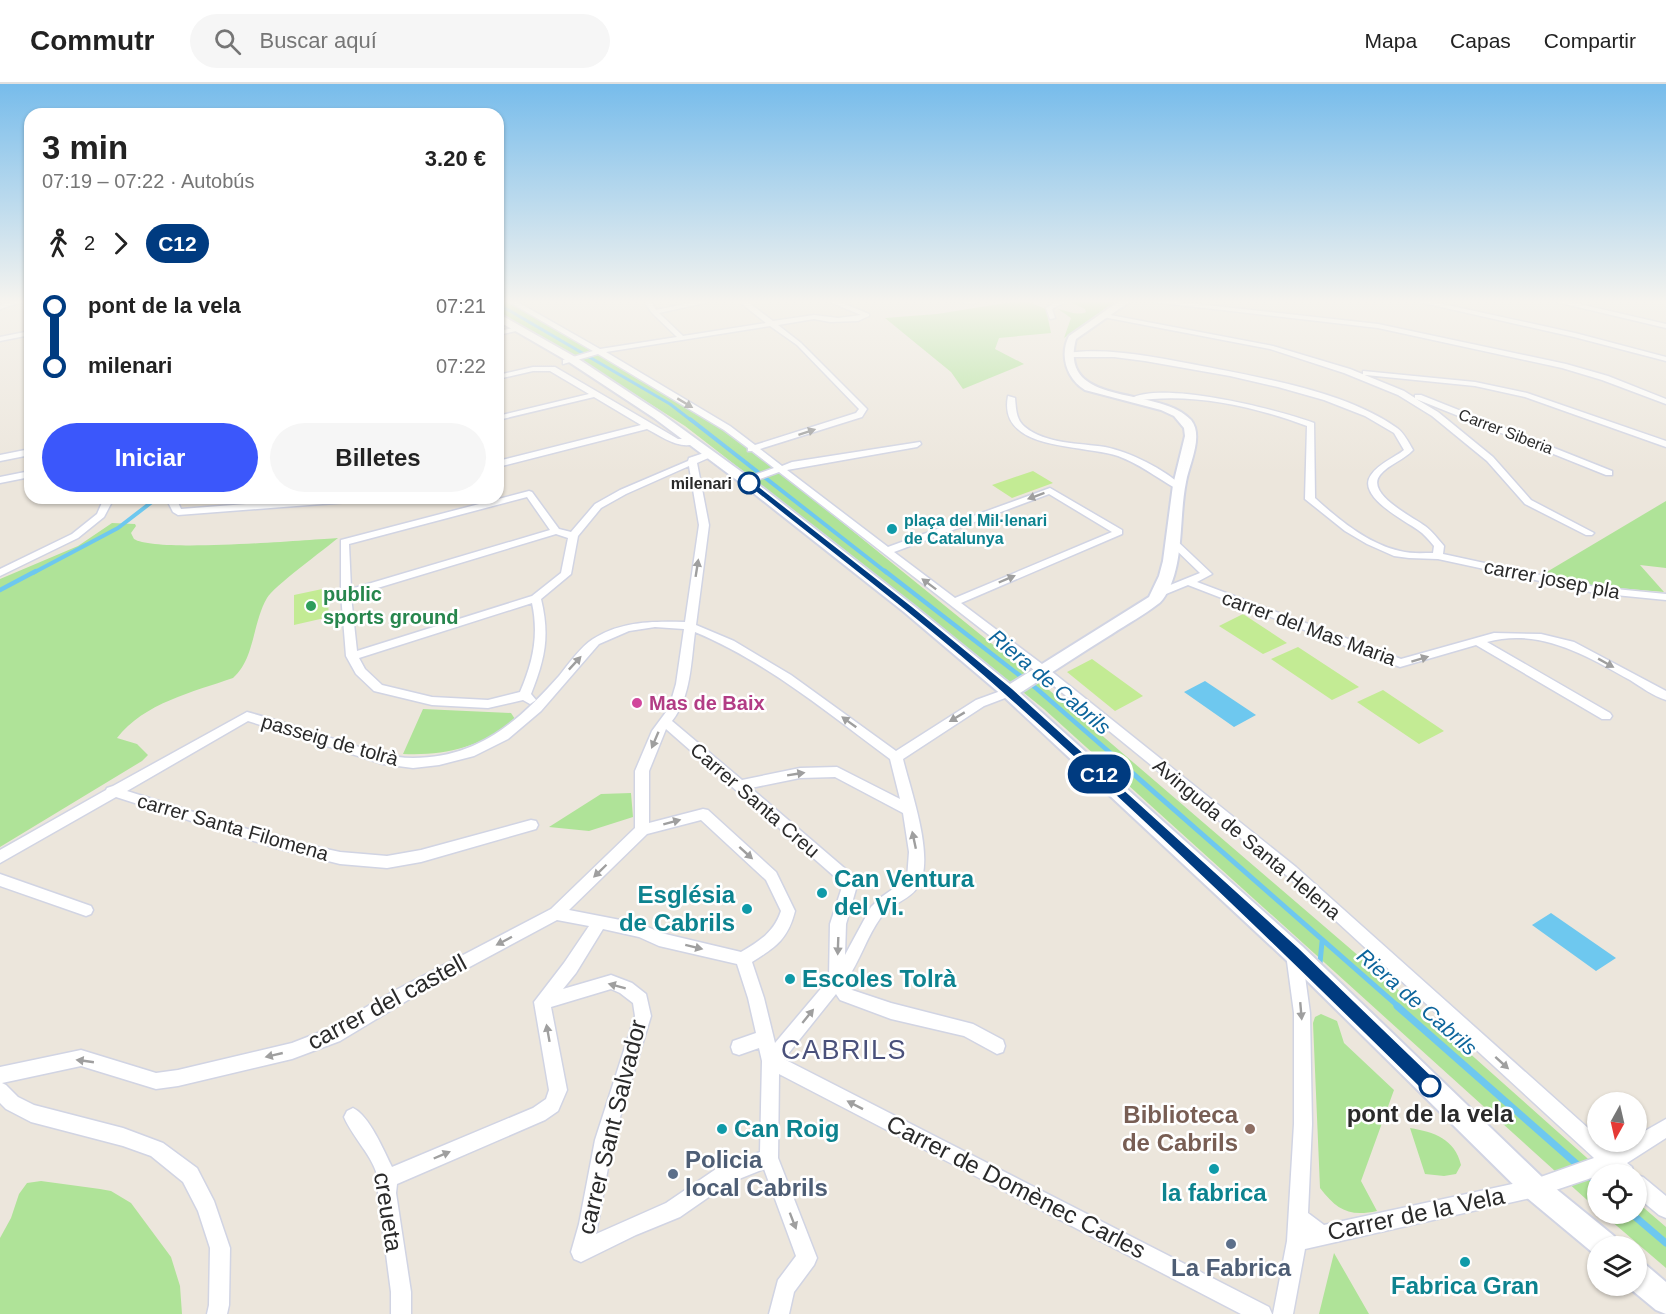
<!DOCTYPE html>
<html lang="es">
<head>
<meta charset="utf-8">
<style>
	:root { --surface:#fff; --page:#f6f6f6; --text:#222; --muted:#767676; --line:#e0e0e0; --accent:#3b57fb }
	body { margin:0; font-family:Helvetica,sans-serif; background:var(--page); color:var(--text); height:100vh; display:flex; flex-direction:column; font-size:22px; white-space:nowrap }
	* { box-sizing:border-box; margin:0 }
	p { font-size:20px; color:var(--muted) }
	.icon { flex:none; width:33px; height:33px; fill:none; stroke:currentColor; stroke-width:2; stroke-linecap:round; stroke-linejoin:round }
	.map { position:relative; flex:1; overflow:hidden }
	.drawer { position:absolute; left:24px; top:24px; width:480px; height:396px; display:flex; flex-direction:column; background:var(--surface); border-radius:18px; box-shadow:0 2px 4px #0004 }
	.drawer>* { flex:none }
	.badge { padding:0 12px; border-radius:20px; font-size:21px; line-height:39px }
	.needle { width:39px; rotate:188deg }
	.fabs { position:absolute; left:1587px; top:1008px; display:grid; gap:12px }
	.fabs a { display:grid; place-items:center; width:60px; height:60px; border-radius:50%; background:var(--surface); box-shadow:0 2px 4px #0004; font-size:30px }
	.map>.badge { position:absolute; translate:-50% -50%; box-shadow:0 0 0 3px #fff }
	.legs { display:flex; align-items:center; gap:9px; height:66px; padding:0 18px; font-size:20px }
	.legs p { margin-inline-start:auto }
	.overview { display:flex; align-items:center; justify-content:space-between; height:102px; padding:0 18px }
	h1 { font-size:33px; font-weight:700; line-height:45px }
	.button { display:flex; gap:12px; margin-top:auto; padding:12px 18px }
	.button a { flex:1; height:69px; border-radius:36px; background:var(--accent); color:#fff; font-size:24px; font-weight:700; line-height:69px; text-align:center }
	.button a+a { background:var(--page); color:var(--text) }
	ul { padding:0 18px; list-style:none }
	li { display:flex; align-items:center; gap:21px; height:60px; font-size:22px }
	li i { display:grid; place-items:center; width:9px; height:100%; margin:0 8px; background:currentColor }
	li i::after { content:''; width:15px; height:15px; margin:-8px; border:4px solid; border-radius:50%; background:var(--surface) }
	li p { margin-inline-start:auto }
	li:first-child i { background:linear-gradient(#0000 50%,currentColor 0) }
	li:last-child i { background:linear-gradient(currentColor 50%,#0000 0) }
	header { display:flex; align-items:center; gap:36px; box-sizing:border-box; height:84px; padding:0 30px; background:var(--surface); border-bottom:2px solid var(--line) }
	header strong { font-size:28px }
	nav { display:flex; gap:33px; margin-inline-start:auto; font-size:21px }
	.search { width:420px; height:54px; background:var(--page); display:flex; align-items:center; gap:15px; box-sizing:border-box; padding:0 21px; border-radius:33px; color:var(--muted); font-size:22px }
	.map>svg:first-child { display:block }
</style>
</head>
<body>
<header>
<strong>Commutr</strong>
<div class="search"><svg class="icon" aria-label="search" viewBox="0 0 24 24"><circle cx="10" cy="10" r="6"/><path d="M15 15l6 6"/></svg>Buscar aquí</div>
<nav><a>Mapa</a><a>Capas</a><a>Compartir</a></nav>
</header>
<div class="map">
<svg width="1666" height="1230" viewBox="0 0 1666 1230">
	<rect width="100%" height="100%" fill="#ece6dc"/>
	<path fill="#afe398" d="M498,216H507L725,347L776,385L1049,606L1403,910L1605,1090H1598L1597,1125L1044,625L859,477L685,342L594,284L498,230Z
		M1024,216L1046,225L1051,249L999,254L995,265L1024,280L963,305L951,288L885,234L937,230Z
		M1081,216H1117L1064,254L1071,234L1058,225C1067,227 1077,232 1086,228L1085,225L1072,219Z
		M1666,417V484L1640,481L1664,508L1595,502L1545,489Z
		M112,439L135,440L136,442L131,449L134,455C155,469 305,456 338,454C325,465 273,503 267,514C252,540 255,575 233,594C193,608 144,619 117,654L137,660L148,671L142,677L0,763V495L78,462Z
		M423,625L511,629L515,635C482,663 446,672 403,670Z
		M631,709L633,733L589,747L549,743L601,710Z
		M1321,930L1337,937L1344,959L1394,1006L1361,1097L1377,1127C1349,1133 1337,1126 1320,1104L1313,939L1315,933Z
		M1410,1044C1434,1048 1455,1055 1461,1081L1456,1090L1444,1092L1425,1090Z
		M41,1097L100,1105L111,1107L131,1119L171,1173L180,1202L182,1230H0V1154L11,1134L19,1110L27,1099Z
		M1637,1118L1666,1143V1184L1603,1130H1636Z
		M1334,1169L1369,1230H1319Z"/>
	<path fill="#c3eb94" d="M1033,387L1053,399L1012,414L992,401Z
		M327,504L329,533L294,541V511Z
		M1243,530L1287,559L1263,570L1219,542Z
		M1298,563L1359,603L1332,616L1271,575Z
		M1092,575L1143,612L1115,627L1067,588Z
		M1383,606L1444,647L1419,660L1357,618Z"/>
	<path fill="#6ec8ef" d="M1205,597L1256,631L1234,643L1184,608Z
		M1551,829L1616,874L1596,887L1532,841Z"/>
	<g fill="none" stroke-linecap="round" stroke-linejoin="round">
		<path stroke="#6ec8ef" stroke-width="3" d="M498,220L670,320L692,337"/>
		<path stroke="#6ec8ef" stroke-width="4" d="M690,335L887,489
			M33,489L118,444L157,414"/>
		<path stroke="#6ec8ef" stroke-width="4.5" d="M885,487L1037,605L1123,680
			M0,506L36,487"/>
		<path stroke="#6ec8ef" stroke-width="5" d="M1121,679L1399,923
			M1320,879L1322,858"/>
		<path stroke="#6ec8ef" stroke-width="7" d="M1397,922L1580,1083
			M1588,1091L1598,1099
			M1632,1130L1666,1159"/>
		<g stroke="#d1d4e3" stroke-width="3">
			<path id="minor" d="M17,216H29L0,225V221Z
				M506,216H514L600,265L677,253L652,229L643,216H650L656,226L703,216H718L659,229L683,252L766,239L737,216H745L773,237L814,231L838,234L861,231L825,216H835L869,230V232L858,237L830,238L814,235L778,241L801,259L867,325L862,333L760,365L782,382L792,378L920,358L921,360L917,363L787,386L888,463L1050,404L1122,446V450L961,519L1046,583L1296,783L1598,1053V1058H1603L1613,1066L1627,1058H1636V1052L1666,1035V1054L1627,1079L1632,1083L1634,1090H1612L1609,1088L1535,1113L1305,1165L1293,1230H1273L1287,1157L1294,1040V929L1286,870L1288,865L1294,863L1300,865L1302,870L1310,929L1312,1040L1308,1129L1324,1141L1535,1095L1594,1074L1286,791L1038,589L779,388L749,399H743V395L774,384L752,367H748V364L724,346L598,270L563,280V276L593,267ZM770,242L797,261L859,325L856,329L755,361L730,342L606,268ZM1049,410L1112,448L955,514L894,468Z
				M942,216H975L976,218L973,220Z
				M1060,216H1069L1052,225L1055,234L1050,235L1046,224Z
				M1135,216H1160L1378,240L1566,280L1608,292L1666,315V320L1602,296L1562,284L1378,244Z
				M1410,216H1424L1575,249L1666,273V277L1574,253Z
				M1548,216H1562L1666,240V244Z
				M1105,230L1273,262L1350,285L1404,307L1415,314V311H1421L1612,387V391H1606L1416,315L1438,328L1493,373L1531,416L1594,449L1592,451H1586L1525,420L1487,377L1432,332L1398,311L1344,289L1270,265L1103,233L1102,232Z
				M519,243L522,245L521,246L498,251V247Z
				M30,247V251L0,257V253Z
				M1066,269C1111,263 1159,274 1202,282C1263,294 1347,308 1397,344C1404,349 1409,359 1413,366C1404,376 1389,380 1380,391C1365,410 1413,433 1425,442C1432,447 1438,455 1444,462L1443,470L1595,503L1666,510V516L1595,509L1438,475L1409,474L1394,472L1367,460L1345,447L1305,415L1307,342C1253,322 1191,308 1134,317L1130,315C1162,296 1279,326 1314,339L1315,414C1338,435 1368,460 1400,467C1411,470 1422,469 1433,469L1434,462C1429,456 1424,450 1418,446C1404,436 1356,412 1371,391C1379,379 1394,374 1404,366L1394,349L1365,332L1324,316L1278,303L1230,292L1145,277L1114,273H1066Z
				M533,283H555L678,355H694L698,358C682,368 661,352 647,345L498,383V377L641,341L594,313L498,336V332L589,310L550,287H533L498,295V291Z
				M1363,287L1475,298L1527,309L1666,357V363L1525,313L1475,302L1366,291H1363Z
				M1008,312L1015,314C1016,325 1016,336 1025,343C1045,360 1080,359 1105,363C1130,368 1164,385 1182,402L1181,404H1175C1156,393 1138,379 1118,372C1085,360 997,368 1008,312Z
				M30,365V371L0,377V371Z
				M710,367L713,368V372L697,379L709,441L696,541L734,557L791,591L896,667L976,616L1009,604L1015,608L1013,611L984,622L903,675C910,705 937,778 917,804C908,817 891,819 881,833C867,852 860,877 846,897L852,906L891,919L973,940L1003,956L1005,962L1003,968L997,970L964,952L891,935L840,916L836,910L784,975L1269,1223L1272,1230H1241L779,990L778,1074L817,1174L814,1181L794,1208L789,1230H769L778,1196L796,1172L764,1085L729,1099L680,1133L636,1151L581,1178L574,1175L571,1168L579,1140L595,1056L635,932L633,919L620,909L611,905L551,923L567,1006L558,1027L545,1036L397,1100L396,1109L411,1208V1230H391V1208L378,1109C378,1105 379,1098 378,1094C373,1072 353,1054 344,1033L347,1027L353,1024C369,1031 384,1067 392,1083L533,1024L546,1015L549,1006L534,918L564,879L589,842L557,836L408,916L340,957L292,975L178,1002L156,1005L81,982L2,999L6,1001L18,1013L34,1021L123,1044L163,1059L197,1084L214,1117L230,1164L229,1221L227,1230H207L209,1221L210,1164L198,1127L183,1098L151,1072L123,1062L31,1038L6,1025L0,1019V983L81,966L156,989L178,986L292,959L328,945L396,906L551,825L635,744V687L652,647L669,624L676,600L684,545L655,543L629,547L599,560L541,627L508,655L474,672L439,681L413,684L383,680L248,637L127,707L276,754L340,768L387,772L421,766L531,736L536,737L538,741L536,745L421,778L387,784L340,780L276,764L116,713L0,779V766L106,706L107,704L113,702L247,628C281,637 314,649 347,659C368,666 391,674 413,674C478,674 519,637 559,592C568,581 581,562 593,555C621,537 653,537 685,538L699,441L689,382L626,410L601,424L578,452L571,490L541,515C550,552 545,575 531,610L536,616L530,620L523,616L488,624L432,621L374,607L356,590L346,572L341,510V456L529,407L532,408L559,445L571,448L595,420L620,406L688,377L689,374ZM527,413L550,446L351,505L349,460ZM556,450L568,454L561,489L532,512L357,567L351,512ZM532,519C539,551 533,578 520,608L488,616L432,613L382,601L365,585L359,574ZM695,548C767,578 828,629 890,675L900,715L837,683L800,684L742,696L672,637C691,613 691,578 695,548ZM666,645L843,800L830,840L829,895L775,959L764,914L752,878C776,863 788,855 795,827L776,788L708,726L703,725L649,739V687ZM835,693L903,729L909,768L907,795L880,814L871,823L845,871L846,840L858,798L856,794L751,704L800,694ZM701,736L766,796L781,827C774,848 760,857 741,868L661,849L641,840L569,826L647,750ZM603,845L639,853L659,862L737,880L748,914L756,949L733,957L731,963L733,969L739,971L759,964L762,977L760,1068L716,1085L666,1119L596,1150L613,1056L651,932L646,910L632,899L611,891L563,905L576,889Z
				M30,387V393L0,399V393Z
				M104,414H114L104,433L78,454L0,492V485L72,450L97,430Z
				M166,414H176L181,425L326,414H367L362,417L178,431L173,428Z
				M1173,455L1176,456L1212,490L1197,498L1401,575L1494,549L1541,550L1574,558L1666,607V616C1653,612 1641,603 1630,596C1587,572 1539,543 1487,558L1610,629L1612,632L1610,635H1602L1476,561L1400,583L1188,501L1166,510H1158L1157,508L1158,506L1200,489L1170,460V456Z
				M0,790L91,822L93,826L91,830L86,832L0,802Z
				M1636,1091L1643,1093L1666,1112V1134L1659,1131L1636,1112Z"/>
		</g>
		<g stroke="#d1d4e3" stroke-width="4">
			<path id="tertiary" d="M1121,216H1132L1076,255C1057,325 1160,301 1191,336C1204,352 1189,380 1186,398C1179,432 1184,473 1169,505C1166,510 1163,517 1158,520C1144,531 1127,540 1112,550C1081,569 1051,589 1020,609L1302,862L1544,1095L1614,1152L1617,1162H1598V1173L1526,1113L1286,876L1003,612L904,528L742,400L654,334L569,278L498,237V230L501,231L577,274L662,330L750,394L914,522L1010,600L1149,513L1159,492L1163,477L1173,401L1185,352L1184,344L1174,332L1161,326L1085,306C1067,295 1059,272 1069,252Z
				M1636,1177L1646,1181L1666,1198V1230L1656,1226L1627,1202H1636Z"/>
		</g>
		<use href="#minor" fill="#fff" fill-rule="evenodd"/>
		<use href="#tertiary" fill="#fff" fill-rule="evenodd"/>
	</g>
	<defs><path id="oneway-solid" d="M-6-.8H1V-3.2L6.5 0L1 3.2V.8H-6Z" transform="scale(1.5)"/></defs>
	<g fill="#9f9f9f">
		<use href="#oneway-solid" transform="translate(685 319) rotate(31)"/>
		<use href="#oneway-solid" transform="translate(807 348) rotate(-18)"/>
		<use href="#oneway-solid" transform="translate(1036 412) rotate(160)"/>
		<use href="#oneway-solid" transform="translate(697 484) rotate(-81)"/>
		<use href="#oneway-solid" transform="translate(1007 495) rotate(-23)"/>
		<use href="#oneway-solid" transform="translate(929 500) rotate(-143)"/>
		<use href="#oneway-solid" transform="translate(1420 575) rotate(-17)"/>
		<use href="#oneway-solid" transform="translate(575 579) rotate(-47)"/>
		<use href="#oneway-solid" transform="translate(1606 579) rotate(29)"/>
		<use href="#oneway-solid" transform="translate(957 633) rotate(149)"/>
		<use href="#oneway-solid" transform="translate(849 638) rotate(-144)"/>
		<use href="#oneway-solid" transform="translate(655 656) rotate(113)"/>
		<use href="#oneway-solid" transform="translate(796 690) rotate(-9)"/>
		<use href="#oneway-solid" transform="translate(672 738) rotate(-15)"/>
		<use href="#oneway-solid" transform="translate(914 756) rotate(-102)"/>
		<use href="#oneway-solid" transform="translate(746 769) rotate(42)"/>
		<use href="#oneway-solid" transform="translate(600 787) rotate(136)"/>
		<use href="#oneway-solid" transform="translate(504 857) rotate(152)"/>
		<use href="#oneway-solid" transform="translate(838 862) rotate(92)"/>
		<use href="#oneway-solid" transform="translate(694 863) rotate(14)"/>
		<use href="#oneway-solid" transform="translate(617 902) rotate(-165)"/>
		<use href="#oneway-solid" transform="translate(1301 927) rotate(85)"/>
		<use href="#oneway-solid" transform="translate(808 932) rotate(-51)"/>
		<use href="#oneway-solid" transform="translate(548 949) rotate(-100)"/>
		<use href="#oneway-solid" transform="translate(274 971) rotate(167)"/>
		<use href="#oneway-solid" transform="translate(85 977) rotate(-172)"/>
		<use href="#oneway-solid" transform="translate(1502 979) rotate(42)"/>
		<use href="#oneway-solid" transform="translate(855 1021) rotate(-153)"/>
		<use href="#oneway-solid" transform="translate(442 1071) rotate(-23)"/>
		<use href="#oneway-solid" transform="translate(793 1137) rotate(69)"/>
	</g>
	<linearGradient id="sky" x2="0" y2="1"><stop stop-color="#77bceb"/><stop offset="0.56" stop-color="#f6f4ef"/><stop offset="1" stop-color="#f6f4ef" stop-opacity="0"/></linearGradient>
	<rect width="1666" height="389" fill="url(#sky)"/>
	<path fill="#003b80" stroke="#fff" stroke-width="1.5" d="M746,397H752L913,523L1013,605L1299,864L1436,996L1439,1002L1436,1008L1430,1011L1424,1008C1287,873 1149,739 1005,611C922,537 833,470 746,400Z"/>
	<g fill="#fff" stroke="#003b80" stroke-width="3">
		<circle cx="749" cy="399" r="10"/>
		<circle cx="1430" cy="1002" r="10"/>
	</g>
	<g fill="#0f9aa8" stroke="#fff" stroke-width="2">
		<circle cx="892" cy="445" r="6"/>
		<circle cx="822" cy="809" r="6"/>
		<circle cx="747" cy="825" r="6"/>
		<circle cx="790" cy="895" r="6"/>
		<circle cx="722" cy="1045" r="6"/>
		<circle cx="1214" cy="1085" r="6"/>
		<circle cx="1465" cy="1178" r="6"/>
	</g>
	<circle fill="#2e9e5b" stroke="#fff" stroke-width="2" cx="311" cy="522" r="6"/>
	<circle fill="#d1479c" stroke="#fff" stroke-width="2" cx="637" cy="619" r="6"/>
	<circle fill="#8d6e63" stroke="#fff" stroke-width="2" cx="1250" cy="1045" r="6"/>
	<g fill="#5c6f8a" stroke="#fff" stroke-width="2">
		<circle cx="673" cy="1090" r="6"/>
		<circle cx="1231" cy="1160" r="6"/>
	</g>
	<g text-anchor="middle" stroke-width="5" stroke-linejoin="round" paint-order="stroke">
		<g font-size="16" fill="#2a2a2a" stroke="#fff">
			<text transform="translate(1506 347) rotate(21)" y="6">Carrer Siberia</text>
		</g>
		<g font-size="16" font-weight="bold" fill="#2a2a2a" stroke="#fff" text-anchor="end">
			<text x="732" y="405">milenari</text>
		</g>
		<g font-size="16" font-weight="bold" fill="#0d838f" stroke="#fff" text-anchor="start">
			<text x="904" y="442">plaça del Mil·lenari<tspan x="904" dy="18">de Catalunya</tspan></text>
		</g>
		<g font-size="20" fill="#2a2a2a" stroke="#fff">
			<text transform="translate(1552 495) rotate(11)" y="7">carrer josep pla</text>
			<text transform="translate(1309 544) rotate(20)" y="7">carrer del Mas Maria</text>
			<text transform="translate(330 656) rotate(16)" y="7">passeig de tolrà</text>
			<text transform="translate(755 716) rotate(41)" y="7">Carrer Santa Creu</text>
			<text transform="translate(233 743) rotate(16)" y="7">carrer Santa Filomena</text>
			<text transform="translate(1247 755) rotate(40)" y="7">Avinguda de Santa Helena</text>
		</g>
		<g font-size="20" font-weight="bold" fill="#27864d" stroke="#fff" text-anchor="start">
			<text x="323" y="517">public<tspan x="323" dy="23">sports ground</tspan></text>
		</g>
		<g font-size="20" font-weight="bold" fill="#b23c85" stroke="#fff" text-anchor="start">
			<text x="649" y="626">Mas de Baix</text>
		</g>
		<g font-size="21" font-style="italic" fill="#0c659c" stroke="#fff">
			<text transform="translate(1050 598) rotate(40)" y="7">Riera de Cabrils</text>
			<text transform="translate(1417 918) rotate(41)" y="7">Riera de Cabrils</text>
		</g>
		<g font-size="24" font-weight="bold" fill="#0d838f" stroke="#fff" text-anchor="start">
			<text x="834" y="803">Can Ventura<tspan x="834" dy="28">del Vi.</tspan></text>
			<text x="735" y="819" text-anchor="end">Església<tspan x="735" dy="28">de Cabrils</tspan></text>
			<text x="802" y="903">Escoles Tolrà</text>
			<text x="734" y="1053">Can Roig</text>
			<text x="1214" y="1117" text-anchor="middle">la fabrica</text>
			<text x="1465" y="1210" text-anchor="middle">Fabrica Gran</text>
		</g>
		<g font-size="24" fill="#2a2a2a" stroke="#fff">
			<text transform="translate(387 918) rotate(-28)" y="8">carrer del castell</text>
			<text transform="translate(612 1043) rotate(-76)" y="8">carrer Sant Salvador</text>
			<text transform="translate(1016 1103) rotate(27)" y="8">Carrer de Domènec Carles</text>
			<text transform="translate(388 1128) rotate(81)" y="8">creueta</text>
			<text transform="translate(1416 1130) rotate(-12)" y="8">Carrer de la Vela</text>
		</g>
		<g font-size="24" font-weight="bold" fill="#2a2a2a" stroke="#fff">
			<text x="1430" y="1038">pont de la vela</text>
		</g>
		<g font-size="24" font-weight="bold" fill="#785e54" stroke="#fff" text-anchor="end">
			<text x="1238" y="1039">Biblioteca<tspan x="1238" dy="28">de Cabrils</tspan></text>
		</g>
		<g font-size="24" font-weight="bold" fill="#4e5e75" stroke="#fff" text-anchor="start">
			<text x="685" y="1084">Policia<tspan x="685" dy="28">local Cabrils</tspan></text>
			<text x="1231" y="1192" text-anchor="middle">La Fabrica</text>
		</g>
		<g font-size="27" letter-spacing="1.5" fill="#4a517b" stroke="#fff">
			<text x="844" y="975">CABRILS</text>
		</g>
	</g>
</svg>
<div class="fabs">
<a><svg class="needle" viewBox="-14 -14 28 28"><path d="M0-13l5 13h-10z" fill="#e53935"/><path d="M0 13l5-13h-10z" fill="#767676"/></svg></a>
<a><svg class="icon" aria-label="locate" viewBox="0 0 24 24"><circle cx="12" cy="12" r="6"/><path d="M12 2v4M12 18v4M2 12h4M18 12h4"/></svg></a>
<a><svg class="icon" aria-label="layers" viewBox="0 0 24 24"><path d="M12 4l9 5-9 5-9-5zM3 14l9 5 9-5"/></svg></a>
</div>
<b class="badge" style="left:1099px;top:690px;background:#003b80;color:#fff">C12</b>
<section class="drawer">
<div class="overview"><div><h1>3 min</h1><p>07:19 – 07:22 · Autobús</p></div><b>3.20 €</b></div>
<div class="legs"><svg class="icon" aria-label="walk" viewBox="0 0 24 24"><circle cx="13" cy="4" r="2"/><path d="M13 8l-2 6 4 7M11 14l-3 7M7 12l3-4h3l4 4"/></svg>2<svg class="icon" aria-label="forward" viewBox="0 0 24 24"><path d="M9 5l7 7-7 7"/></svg><b class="badge" style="background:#003b80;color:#fff">C12</b></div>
<ul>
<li><i style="color:#003b80"></i><b>pont de la vela</b><p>07:21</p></li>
<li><i style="color:#003b80"></i><b>milenari</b><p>07:22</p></li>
</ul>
<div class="button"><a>Iniciar</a><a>Billetes</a></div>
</section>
</div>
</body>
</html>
